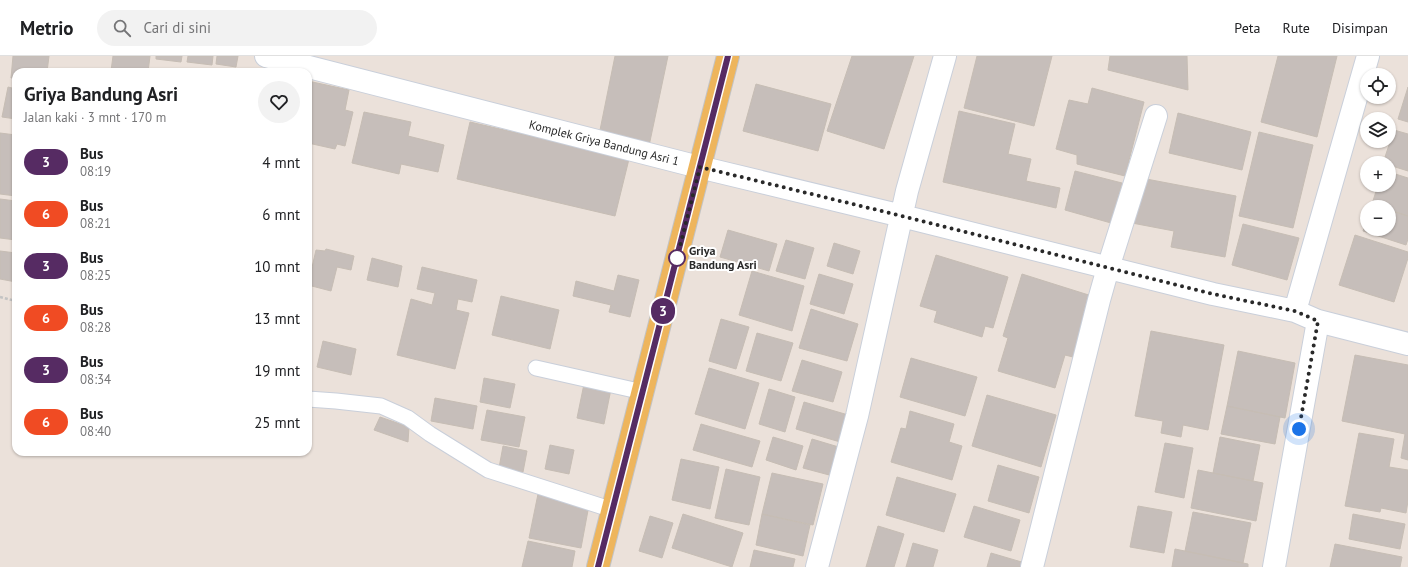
<!DOCTYPE html>
<html lang="id">
<head>
<meta charset="utf-8">
<style>
	:root { --surface:#fff; --page:#f2f2f2; --text:#202124; --muted:#757577; --line:#e0e0e0 }
	body { margin:0; font-family:"PT Sans",sans-serif; background:var(--page); color:var(--text); height:100vh; display:flex; flex-direction:column; font-size:15px; white-space:nowrap }
	* { box-sizing:border-box; margin:0 }
	p { font-size:13px; color:var(--muted) }
	.icon { flex:none; width:22px; height:22px; fill:none; stroke:currentColor; stroke-width:2; stroke-linecap:round; stroke-linejoin:round }
	.map { position:relative; flex:1; overflow:hidden }
	.side { position:absolute; left:12px; top:12px; width:300px; height:388px; display:flex; flex-direction:column; background:var(--surface); border-radius:12px; box-shadow:0 1px 3px #0004 }
	.side>* { flex:none }
	.badge { padding:0 8px; border-radius:13px; font-size:14px; line-height:26px }
	.controls { position:absolute; left:1360px; top:12px; display:grid; gap:8px }
	.controls a { display:grid; place-items:center; width:36px; height:36px; border-radius:50%; background:var(--surface); box-shadow:0 1px 3px #0004; font-size:20px }
	.you { position:absolute; width:20px; height:20px; margin:-10px; border:3px solid #fff; border-radius:50%; background:#1a73e8; box-shadow:0 0 0 6px #1a73e833 }
	.map>.badge { position:absolute; translate:-50% -50%; box-shadow:0 0 0 2px #fff }
	.round { display:grid; place-items:center; flex:none; width:42px; height:42px; border-radius:21px; background:var(--page) }
	.headline { display:flex; align-items:center; justify-content:space-between; height:68px; padding:0 12px }
	h1 { font-size:19px; font-weight:600; line-height:30px }
	ul { padding:0; list-style:none }
	li { display:flex; align-items:center; gap:12px; height:52px; padding:0 12px }
	li div { flex:1 }
	li b { display:block; font-size:15px }
	li em { font-style:normal }
	li .badge { min-width:44px; font-weight:700; text-align:center }
	header { display:flex; align-items:center; gap:24px; box-sizing:border-box; height:56px; padding:0 20px; background:var(--surface); border-bottom:1px solid var(--line) }
	header strong { font-size:19px }
	nav { display:flex; gap:22px; margin-inline-start:auto; font-size:14px }
	.search { width:280px; height:36px; background:var(--page); display:flex; align-items:center; gap:10px; box-sizing:border-box; padding:0 14px; border-radius:22px; color:var(--muted); font-size:15px }
	.map>svg:first-child { display:block }
</style>
</head>
<body>
<header>
<strong>Metrio</strong>
<div class="search"><svg class="icon" aria-label="search" viewBox="0 0 24 24"><circle cx="10" cy="10" r="6"/><path d="M15 15l6 6"/></svg>Cari di sini</div>
<nav><a>Peta</a><a>Rute</a><a>Disimpan</a></nav>
</header>
<div class="map">
<svg width="1408" height="511" viewBox="0 0 1408 511">
	<rect width="100%" height="100%" fill="#ebe1da"/>
	<path fill="#c6beba" stroke="#c6bdb4" d="M13,0H49L47,16H16V22H11Z
		M113,0H150L148,16L111,15Z
		M156,0H182L181,6L156,3Z
		M188,0H213L212,9L187,6Z
		M217,0H238L236,11L216,8Z
		M615,0H668L649,90L599,79Z
		M852,0H914L884,93L827,75Z
		M977,0H1052L1034,70L964,52Z
		M1110,0H1187L1188,34L1108,14Z
		M1278,0H1337L1317,81L1261,66Z
		M308,25L349,34L345,54L353,56L345,90L337,88L335,93L308,87Z
		M756,28L831,48L818,95L743,75Z
		M8,31L16,33V63L2,61Z
		M1408,31V66L1398,63Z
		M1092,32L1144,46L1125,120L1077,108V99L1056,93L1069,44L1088,48Z
		M959,55L1015,68L1008,98L1031,103L1026,125L1060,132L1056,152L943,126Z
		M364,56L411,66L408,80L444,89L438,116L401,108L399,118L352,107Z
		M1178,57L1251,76L1242,114L1169,97Z
		M470,66L629,103L615,160L457,123Z
		M1394,74L1408,78V115L1389,109V107H1383Z
		M1259,76L1313,89L1293,172L1239,160Z
		M0,77L16,79V140L0,138Z
		M1075,115L1122,127L1111,167L1065,154Z
		M1389,116L1408,122V160L1389,154V151H1380L1372,148L1378,129H1389Z
		M1141,122L1236,140L1225,201L1171,191L1174,175L1132,167Z
		M0,143L16,145V184L0,182Z
		M1389,154L1408,160V183L1406,189L1363,175L1367,163V173H1389Z
		M1243,168L1299,182L1287,224L1232,209Z
		M728,174L777,188L769,215L720,201Z
		M1355,179L1408,196V202L1394,246L1339,229Z
		M786,184L814,192L805,223L776,215Z
		M834,187L860,195L853,218L827,210Z
		M326,193L354,200L351,214L337,211L331,235L308,229L316,194L325,195Z
		M0,195L16,197V226L0,223Z
		M936,199L1008,221L993,272L985,270L982,281L934,266L937,255L920,250Z
		M372,202L402,210L398,231L367,224Z
		M422,211L477,224L472,246L458,243L456,254L469,257L455,313L397,299L411,243L432,249L435,237L417,233Z
		M752,215L804,230L792,275L739,259Z
		M819,218L853,228L844,258L810,248Z
		M1022,218L1095,241L1077,302L1065,299L1055,332L998,315L1008,282L1003,280Z
		M618,219L639,224L630,261L609,256L611,249L573,240L576,225L614,235Z
		M501,240L559,254L550,293L492,279Z
		M811,253L858,268L847,305L799,292Z
		M721,263L749,271L736,313L709,305Z
		M1151,275L1224,289L1208,374L1183,369L1181,381L1161,377L1163,365L1135,360Z
		M757,277L793,287L781,325L746,315Z
		M323,285L356,293L351,319L317,311Z
		M1238,295L1295,307L1285,362L1227,350Z
		M1355,299L1408,309V404L1401,402L1405,378L1342,365Z
		M911,302L977,321L965,360L900,341Z
		M802,304L842,316L833,346L792,335Z
		M709,312L759,327L745,373L695,358Z
		M484,322L515,328L510,352L480,346Z
		M584,328L611,333L604,368L577,362Z
		M769,333L795,341L785,376L759,368Z
		M987,339L1056,359L1041,411L972,390Z
		M435,342L477,350L473,373L431,365Z
		M804,346L855,361L847,388L796,373Z
		M1227,350L1280,361L1275,388L1221,378Z
		M487,354L525,361L519,391L481,384Z
		M910,355L954,368L949,386L962,390L952,424L891,406L901,372L906,373Z
		M380,361L409,371L408,386L374,374Z
		M701,368L760,385L752,411L693,394Z
		M1359,377L1394,383L1389,411L1408,414V445L1406,457L1381,452L1380,456L1345,450Z
		M773,381L803,390L796,414L766,404Z
		M1220,381L1260,389L1253,425L1213,417Z
		M812,383L842,392L833,420L803,412Z
		M1165,387L1193,392L1184,442L1155,436Z
		M550,389L574,394L569,418L545,413Z
		M503,390L527,395L523,416L499,412Z
		M681,403L719,411L710,453L672,444Z
		M998,409L1039,421L1029,457L988,445Z
		M726,413L760,421L749,469L715,462Z
		M1198,414L1263,427L1256,465L1191,452Z
		M772,417L823,428L813,469L762,458Z
		M897,421L956,438L944,476L886,459Z
		M538,438L589,449L581,492L529,482Z
		M974,450L1020,464L1011,495L964,481Z
		M1138,450L1172,456L1164,497L1130,491Z
		M1193,456L1251,467L1243,507L1185,495Z
		M683,458L743,477L732,511L672,492Z
		M762,458L810,469L803,500L756,489Z
		M1353,458L1405,468L1400,493L1349,483Z
		M650,460L673,467L662,502L639,495Z
		M878,470L904,478L894,511H866Z
		M528,485L575,495L572,511H522Z
		M913,487L938,494L933,511H906Z
		M1335,488L1402,501L1400,511H1330Z
		M1175,493L1248,508V511H1172Z
		M754,494L795,503L793,511H750Z
		M991,497L1025,507L1024,511H987Z"/>
	<g fill="none" stroke-linecap="round" stroke-linejoin="round">
		<g stroke="#c9cfda" stroke-width="17">
			<path id="lane" d="M536,312L643,336
				M308,343L336,345L381,350L408,362L430,378L488,414L613,454"/>
		</g>
		<g stroke="#c9cfda" stroke-width="24">
			<path id="street" d="M266,0L699,111L902,160L1213,238L1295,255L1318,265L1408,288
				M1295,255L1368,0
				M817,511L857,360L907,135L945,0
				M1032,511L1099,244L1108,212L1156,60
				M1274,511L1318,265"/>
		</g>
		<g stroke="#c3c3c3" stroke-width="24">
			<path id="primary" d="M598,511L728,0"/>
		</g>
		<path stroke="#c3c3c3" stroke-width="2.5" stroke-dasharray="3 2" stroke-linecap="butt" d="M0,241L16,245"/>
		<use href="#lane" stroke="#fff" stroke-width="15"/>
		<use href="#street" stroke="#fff" stroke-width="22"/>
		<use href="#primary" stroke="#eeb55c" stroke-width="22"/>
	</g>
	<g fill="none" stroke-linecap="round" stroke-linejoin="round">
		<g stroke="#fff" stroke-width="9">
			<path id="line" d="M598,511L728,0"/>
		</g>
		<use href="#line" stroke="#562b63" stroke-width="6"/>
		<path stroke="#292929" stroke-width="4" stroke-dasharray="0 7.2" d="M677,202L700,111L902,160L1213,238L1295,255L1318,265L1299,373"/>
	</g>
	<circle fill="#fff" stroke="#562b63" stroke-width="2" cx="677" cy="202" r="8"/>
	<g text-anchor="middle" stroke-width="4" stroke-linejoin="round" paint-order="stroke">
		<g font-size="12" fill="#292929" stroke="#fff">
			<text transform="translate(604 87) rotate(14)" y="4">Komplek Griya Bandung Asri 1</text>
		</g>
		<g font-size="12" font-weight="bold" fill="#292929" stroke="#fff" text-anchor="start">
			<text x="689" y="199">Griya<tspan x="689" dy="14">Bandung Asri</tspan></text>
		</g>
	</g>
</svg>
<div class="controls">
<a><svg class="icon" aria-label="locate" viewBox="0 0 24 24"><circle cx="12" cy="12" r="6"/><path d="M12 2v4M12 18v4M2 12h4M18 12h4"/></svg></a>
<a><svg class="icon" aria-label="layers" viewBox="0 0 24 24"><path d="M12 4l9 5-9 5-9-5zM3 14l9 5 9-5"/></svg></a>
<a>+</a>
<a>−</a>
</div>
<div class="you" style="left:1299px;top:373px"></div>
<b class="badge" style="left:663px;top:255px;background:#562b63;color:#fff">3</b>
<section class="side">
<div class="headline"><div><h1>Griya Bandung Asri</h1><p>Jalan kaki · 3 mnt · 170 m</p></div><a class="round"><svg class="icon" aria-label="heart" viewBox="0 0 24 24"><path d="M12 20l-8-8c-3-5 5-10 8-4 3-6 11-1 8 4z"/></svg></a></div>
<ul>
<li><span class="badge" style="background:#562b63;color:#fff">3</span><div><b>Bus</b><p>08:19</p></div><em>4 mnt</em></li>
<li><span class="badge" style="background:#f04b23;color:#fff">6</span><div><b>Bus</b><p>08:21</p></div><em>6 mnt</em></li>
<li><span class="badge" style="background:#562b63;color:#fff">3</span><div><b>Bus</b><p>08:25</p></div><em>10 mnt</em></li>
<li><span class="badge" style="background:#f04b23;color:#fff">6</span><div><b>Bus</b><p>08:28</p></div><em>13 mnt</em></li>
<li><span class="badge" style="background:#562b63;color:#fff">3</span><div><b>Bus</b><p>08:34</p></div><em>19 mnt</em></li>
<li><span class="badge" style="background:#f04b23;color:#fff">6</span><div><b>Bus</b><p>08:40</p></div><em>25 mnt</em></li>
</ul>
</section>
</div>
</body>
</html>
